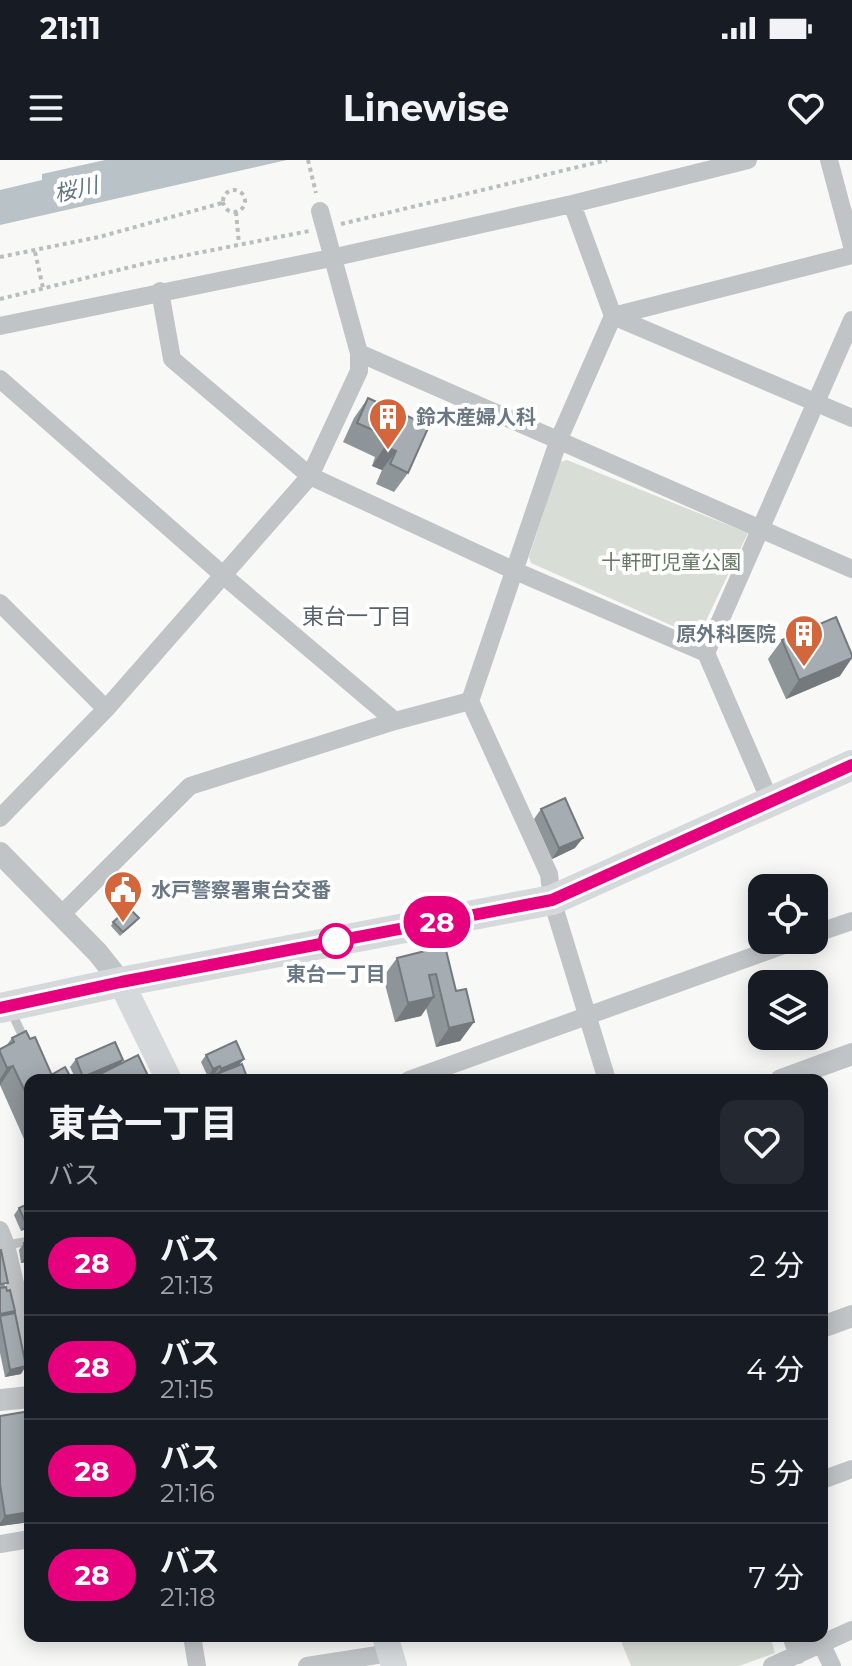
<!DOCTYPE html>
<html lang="ja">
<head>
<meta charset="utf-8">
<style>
	:root { --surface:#171b24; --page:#242831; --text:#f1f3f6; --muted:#9ea1a6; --line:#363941 }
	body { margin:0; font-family:Montserrat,"Noto Sans JP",sans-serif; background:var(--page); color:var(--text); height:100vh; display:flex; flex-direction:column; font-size:30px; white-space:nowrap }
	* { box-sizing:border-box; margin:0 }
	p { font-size:26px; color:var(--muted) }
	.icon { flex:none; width:44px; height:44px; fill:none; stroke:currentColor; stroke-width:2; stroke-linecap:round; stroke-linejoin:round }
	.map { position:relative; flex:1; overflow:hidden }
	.details { position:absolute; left:24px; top:914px; width:804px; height:568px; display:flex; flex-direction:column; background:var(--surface); border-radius:16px; box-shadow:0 4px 20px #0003 }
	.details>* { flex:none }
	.badge { padding:0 16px; border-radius:26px; font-size:28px; line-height:52px }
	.fabs { position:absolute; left:748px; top:714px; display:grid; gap:16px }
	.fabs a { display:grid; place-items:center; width:80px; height:80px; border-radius:16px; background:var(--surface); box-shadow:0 4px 20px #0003; font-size:40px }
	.map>.badge { position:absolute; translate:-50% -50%; box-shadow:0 0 0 4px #fff }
	.round { display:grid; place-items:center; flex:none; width:84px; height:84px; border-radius:16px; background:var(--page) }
	.head { display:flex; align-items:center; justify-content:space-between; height:136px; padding:0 24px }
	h1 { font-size:38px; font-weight:700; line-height:60px }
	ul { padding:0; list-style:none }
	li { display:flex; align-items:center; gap:24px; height:104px; padding:0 24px; border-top:2px solid var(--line) }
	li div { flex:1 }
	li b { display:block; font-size:30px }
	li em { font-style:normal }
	li .badge { min-width:88px; font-weight:700; text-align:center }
	.status { display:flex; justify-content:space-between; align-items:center; height:56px; padding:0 40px; background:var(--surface); direction:ltr }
	.status svg { height:22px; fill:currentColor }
	header { display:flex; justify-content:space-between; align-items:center; height:104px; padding:0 24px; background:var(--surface); font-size:36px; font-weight:700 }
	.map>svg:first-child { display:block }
</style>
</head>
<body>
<div class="status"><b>21:11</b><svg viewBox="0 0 49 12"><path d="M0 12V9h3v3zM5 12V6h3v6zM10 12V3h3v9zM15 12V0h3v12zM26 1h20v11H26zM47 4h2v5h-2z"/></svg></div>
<header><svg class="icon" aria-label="menu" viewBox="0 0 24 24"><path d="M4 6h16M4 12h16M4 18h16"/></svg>Linewise<svg class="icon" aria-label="heart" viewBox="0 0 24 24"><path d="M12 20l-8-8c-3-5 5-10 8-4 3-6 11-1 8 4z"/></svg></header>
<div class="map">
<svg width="852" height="1506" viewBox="0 0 852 1506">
	<rect width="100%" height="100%" fill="#f8f8f6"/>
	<path fill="#d8ddd6" d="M567,300L748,373L702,469L693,475L531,403L529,397L560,302Z
		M619,1476H770L775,1493L739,1506H631Z"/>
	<path fill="#b9c2c7" d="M105,0H287L0,65V30L42,20V14Z"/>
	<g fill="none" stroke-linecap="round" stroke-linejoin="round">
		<path stroke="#babdbf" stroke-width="4" stroke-dasharray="4 4" stroke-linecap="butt" d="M308,0L316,33
			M223 41a11 11 0 1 1 22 0a11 11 0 1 1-22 0Z
			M236,52L239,84
			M341,64L607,0
			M35,92L43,128
			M0,97L99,77L222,43
			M0,139L147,103L309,71"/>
		<path stroke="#c0c4c7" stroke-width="9" d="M10,849L26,883
			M6,1085L30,1081"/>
		<path stroke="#c0c4c7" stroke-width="18" d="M829,0L852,86
			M572,44L613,156L852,258
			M320,51L359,193L852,409
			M160,131L172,199L310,316L513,410L706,493L771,643
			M0,166L331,98L572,44L748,0
			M0,219L224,416L395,561
			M0,443L106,549
			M706,493L852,160
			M0,658L106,549L310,316L359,211V193
			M62,754L190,626L395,561L470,541
			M814,774L852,761
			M409,920L798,780
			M607,920L552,740L549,714L470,541L559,279L613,156L852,95
			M0,1070L6,1085L30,1187
			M822,1320L852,1309
			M0,1384L30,1379
			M192,1476L197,1506
			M791,1476L798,1495
			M822,1485L832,1506
			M307,1506L390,1493
			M772,1506L852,1470"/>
		<path stroke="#c0c4c7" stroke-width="22" d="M0,693L98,793L121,822
			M781,920L852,894
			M822,1167L852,1156
			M0,1240L30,1237"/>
		<path stroke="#d5d9dc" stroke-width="26" d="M121,822L169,920
			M385,1476L394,1506"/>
		<path stroke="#d5d9dc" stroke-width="30" d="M0,848L121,822L552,740L852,605"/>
	</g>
	<path fill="#8e9599" d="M368,238L408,313L394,332L376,324L382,310L372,306L375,297L343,282L354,258Z
		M782,480L840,516L786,539L768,499Z
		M541,649L575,688L552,699L534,659Z
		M113,762H136L120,776L111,766Z
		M445,786L456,831L474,862L460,881L436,887L426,848L421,856L395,862L383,817L397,798Z
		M12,878L30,879L52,915L53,914H69L62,920H30V976L24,979L0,925V889L6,886Z
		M206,895L244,899L239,905L248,920H203L215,914L208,917L201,902Z
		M76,899L120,904L150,920H76L70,907Z
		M30,1043V1067L21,1071L14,1055L19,1048Z
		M24,1083L30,1101L21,1103L19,1090Z
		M0,1090L5,1127L15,1151L13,1154L21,1214L5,1217L0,1193Z
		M30,1133V1155L26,1138Z
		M30,1251V1362L0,1366V1256Z"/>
	<path fill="#74797d" d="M385,286L396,291L382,310L372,306Z
		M852,498L840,516L786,539L799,520Z
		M583,678L575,688L552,699L559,688Z
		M434,837L421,856L395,862L408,843Z
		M474,862L460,881L436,887L449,868Z
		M244,899L238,906L216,916L221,909Z
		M123,900L118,907L89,920H82L83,917Z
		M13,906L0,925V919L7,908Z
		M220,906L215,913L208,917L213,909Z
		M30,1062V1067L21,1071L26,1064Z
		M26,1095H30V1101L21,1103Z
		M26,1206L21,1214L5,1217L10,1210Z
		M30,1352V1362L0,1366V1363L5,1356Z"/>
	<path fill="#a5adb2" stroke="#74797d" stroke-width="2" d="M368,238L429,266L408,313L390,304L396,291L385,286L389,277L357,263Z
		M836,457L852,495V498L799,520L782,480Z
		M565,638L583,678L559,688L541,649Z
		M129,748L139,758L123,772L113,762Z
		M445,786L456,831L466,829L474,862L449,868L436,814L429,815L434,837L408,843L397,798Z
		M26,871L30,879L35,877L54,920H30V942L13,906L7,908L0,892V889L14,882L12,878Z
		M236,881L244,899L221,909L220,906L213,909L206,895Z
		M115,882L123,900L83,917L76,899Z
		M138,895L150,920H88Z
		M242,904L248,920H205L204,919Z
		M65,907L69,914L56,920L53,914Z
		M30,1043V1062L26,1064L19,1048Z
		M30,1082V1095H26L24,1083Z
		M0,1090H1L8,1123L0,1124Z
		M6,1127L7,1131L10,1130L15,1151L0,1154V1128Z
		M15,1153L26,1206L10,1210L0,1156Z
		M30,1251V1352L5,1356L0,1324V1256Z"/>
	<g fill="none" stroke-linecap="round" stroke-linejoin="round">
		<g stroke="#fff" stroke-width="18">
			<path id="line" d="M0,848L121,822L552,740L852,605"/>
		</g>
		<use href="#line" stroke="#e6007e" stroke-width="12"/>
	</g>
	<defs>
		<g id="building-pin" transform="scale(2)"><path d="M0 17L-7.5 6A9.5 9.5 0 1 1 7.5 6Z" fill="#d4663b" stroke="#fff"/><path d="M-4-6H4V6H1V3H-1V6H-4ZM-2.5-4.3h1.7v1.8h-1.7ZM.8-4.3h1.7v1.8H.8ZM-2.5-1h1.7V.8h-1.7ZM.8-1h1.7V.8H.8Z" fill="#fff"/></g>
		<g id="civic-pin" transform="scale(2)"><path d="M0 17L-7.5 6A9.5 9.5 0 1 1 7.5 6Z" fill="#d4663b" stroke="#fff"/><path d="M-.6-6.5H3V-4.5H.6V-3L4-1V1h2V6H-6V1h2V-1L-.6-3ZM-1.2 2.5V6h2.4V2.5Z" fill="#fff"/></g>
	</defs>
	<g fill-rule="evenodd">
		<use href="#building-pin" x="388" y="257"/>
		<use href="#building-pin" x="804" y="474"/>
		<use href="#civic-pin" x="123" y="730"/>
	</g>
	<circle fill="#fff" stroke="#e6007e" stroke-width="4" cx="336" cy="781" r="16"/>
	<g text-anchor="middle" stroke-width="8" stroke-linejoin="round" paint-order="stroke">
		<g font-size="20" font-weight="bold" fill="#6a7884" stroke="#fff" text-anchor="start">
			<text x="416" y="264">鈴木産婦人科</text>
			<text x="776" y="481" text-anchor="end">原外科医院</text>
			<text x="151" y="737">水戸警察署東台交番</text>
		</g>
		<g font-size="20" fill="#677765" stroke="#fff">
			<text x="671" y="409">十軒町児童公園</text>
		</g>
		<g font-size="20" font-weight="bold" fill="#6a7884" stroke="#fff">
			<text x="336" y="821">東台一丁目</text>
		</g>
		<g font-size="22" font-style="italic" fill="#66777f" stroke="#fff">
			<text transform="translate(76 29) rotate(-13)" y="8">桜川</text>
		</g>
		<g font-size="22" fill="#58616a" stroke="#fff">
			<text x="357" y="464">東台一丁目</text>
		</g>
	</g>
</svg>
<div class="fabs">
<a><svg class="icon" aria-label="locate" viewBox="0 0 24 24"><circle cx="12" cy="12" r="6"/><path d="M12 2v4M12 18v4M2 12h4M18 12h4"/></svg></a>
<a><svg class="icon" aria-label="layers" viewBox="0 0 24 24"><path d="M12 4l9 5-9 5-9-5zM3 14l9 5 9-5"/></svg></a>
</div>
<b class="badge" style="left:437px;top:762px;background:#e6007e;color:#fff">28</b>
<section class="details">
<div class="head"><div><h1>東台一丁目</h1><p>バス</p></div><a class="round"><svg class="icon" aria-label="heart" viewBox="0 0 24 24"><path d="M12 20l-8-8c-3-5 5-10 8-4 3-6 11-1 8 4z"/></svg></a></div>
<ul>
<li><span class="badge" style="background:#e6007e;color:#fff">28</span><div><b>バス</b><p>21:13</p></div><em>2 分</em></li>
<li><span class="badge" style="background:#e6007e;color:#fff">28</span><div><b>バス</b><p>21:15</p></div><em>4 分</em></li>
<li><span class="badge" style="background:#e6007e;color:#fff">28</span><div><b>バス</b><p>21:16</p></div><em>5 分</em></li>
<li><span class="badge" style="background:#e6007e;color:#fff">28</span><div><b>バス</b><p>21:18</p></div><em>7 分</em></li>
</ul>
</section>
</div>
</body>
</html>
